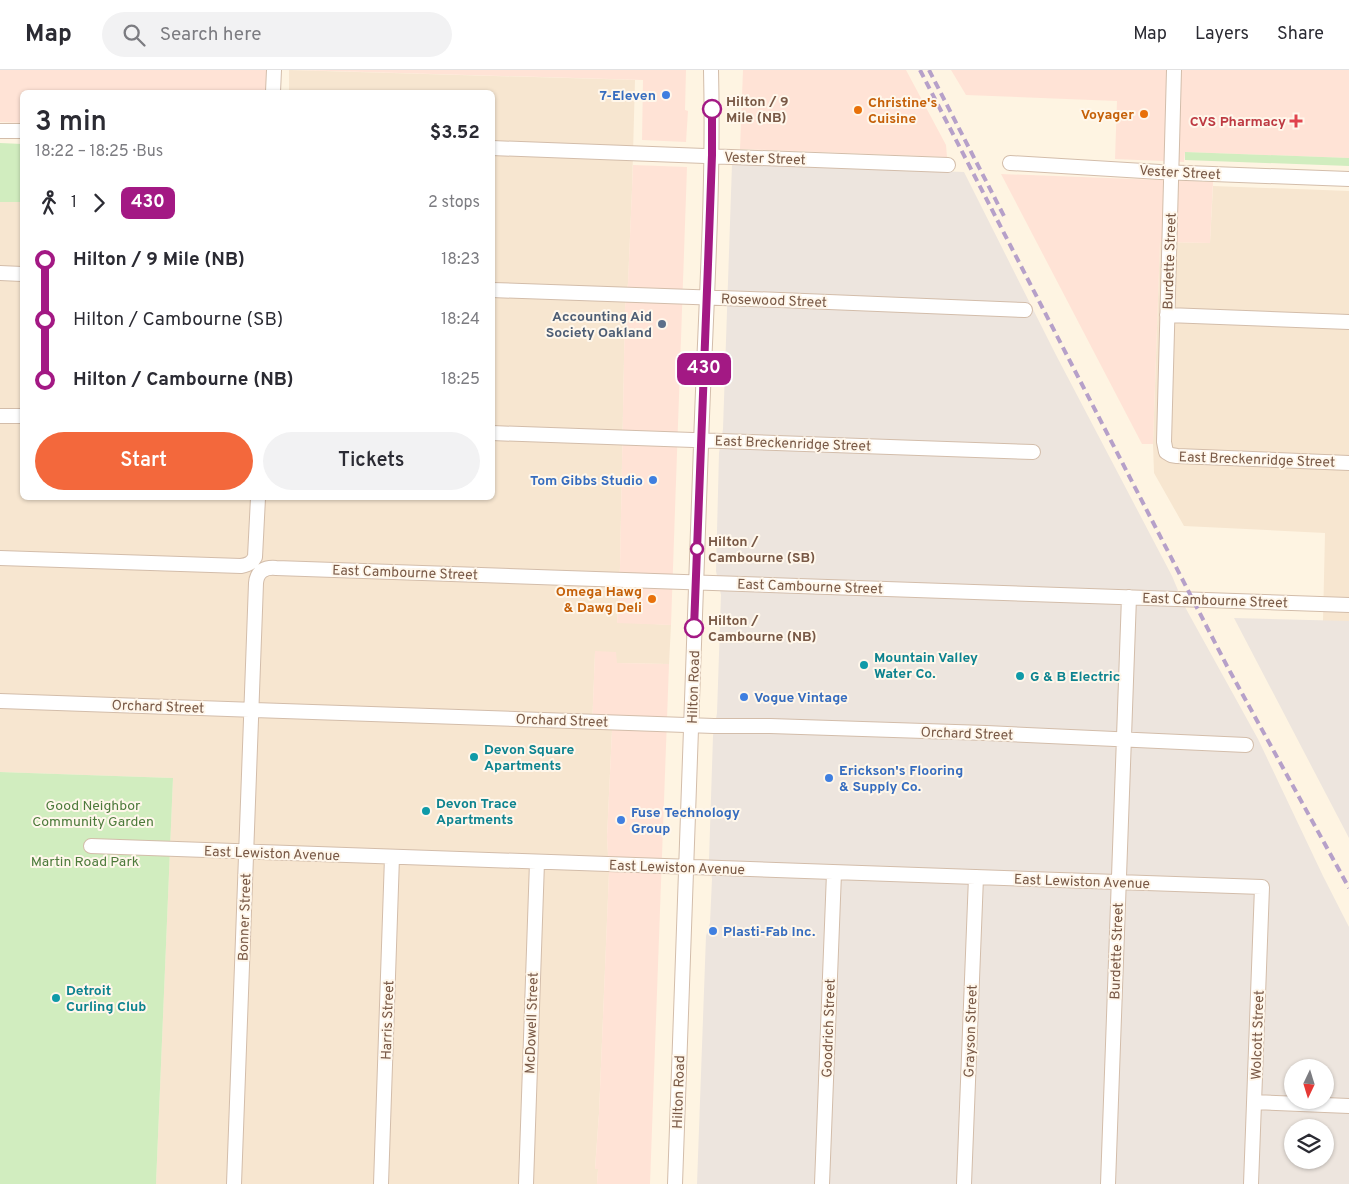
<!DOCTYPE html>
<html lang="en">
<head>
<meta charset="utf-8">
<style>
	:root { --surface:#fff; --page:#f2f2f3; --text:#2b2b33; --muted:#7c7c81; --line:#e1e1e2; --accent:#f3683c }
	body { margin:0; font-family:Overpass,sans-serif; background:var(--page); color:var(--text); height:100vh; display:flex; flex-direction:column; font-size:19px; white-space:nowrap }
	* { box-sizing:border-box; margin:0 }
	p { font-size:16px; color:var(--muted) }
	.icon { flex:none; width:28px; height:28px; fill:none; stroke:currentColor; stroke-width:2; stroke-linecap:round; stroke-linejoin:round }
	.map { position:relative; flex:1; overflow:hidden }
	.drawer { position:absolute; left:20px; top:20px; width:475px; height:410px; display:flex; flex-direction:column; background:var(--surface); border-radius:8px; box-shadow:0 1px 4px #0004 }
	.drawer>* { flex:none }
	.badge { padding:0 10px; border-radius:8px; font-size:18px; line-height:32px }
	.needle { width:32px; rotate:184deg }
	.tools { position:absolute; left:1284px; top:989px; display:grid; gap:10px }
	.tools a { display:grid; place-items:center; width:50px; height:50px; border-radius:50%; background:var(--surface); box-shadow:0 1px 4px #0004; font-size:25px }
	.map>.badge { position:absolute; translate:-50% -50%; box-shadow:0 0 0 2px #fff }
	.legs { display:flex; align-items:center; gap:8px; height:55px; padding:0 15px; font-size:16px }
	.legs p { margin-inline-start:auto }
	.summary { display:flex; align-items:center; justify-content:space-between; height:85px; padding:0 15px }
	h1 { font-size:28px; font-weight:600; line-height:38px }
	.primary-button { display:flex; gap:10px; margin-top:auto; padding:10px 15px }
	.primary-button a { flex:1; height:58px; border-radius:30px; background:var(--accent); color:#fff; font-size:20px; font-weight:600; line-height:58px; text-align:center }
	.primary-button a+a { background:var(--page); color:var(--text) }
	ul { padding:0 15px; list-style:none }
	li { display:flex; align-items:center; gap:18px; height:60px; font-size:19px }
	li i { display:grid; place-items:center; width:8px; height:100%; margin:0 6px; background:currentColor }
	li i::after { content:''; width:12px; height:12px; margin:-6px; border:4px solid; border-radius:50%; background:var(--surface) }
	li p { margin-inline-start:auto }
	li:first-child i { background:linear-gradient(#0000 50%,currentColor 0) }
	li:last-child i { background:linear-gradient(currentColor 50%,#0000 0) }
	header { display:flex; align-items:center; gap:30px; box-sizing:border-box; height:70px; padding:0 25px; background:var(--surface); border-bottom:1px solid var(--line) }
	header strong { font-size:24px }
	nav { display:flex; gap:28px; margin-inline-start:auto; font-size:18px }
	.search { width:350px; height:45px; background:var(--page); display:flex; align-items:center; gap:12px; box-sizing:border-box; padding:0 18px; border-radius:28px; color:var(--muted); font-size:19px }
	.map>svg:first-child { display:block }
</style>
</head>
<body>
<header>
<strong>Map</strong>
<div class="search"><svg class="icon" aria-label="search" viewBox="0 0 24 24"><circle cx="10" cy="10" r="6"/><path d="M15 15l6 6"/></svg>Search here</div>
<nav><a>Map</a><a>Layers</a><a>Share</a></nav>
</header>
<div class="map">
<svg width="1349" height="1114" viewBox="0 0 1349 1114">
	<rect width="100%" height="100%" fill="#fef4e2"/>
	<path fill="#f7e6d0" d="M289,0L635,10L632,120L628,213L625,237L620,497L617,552L671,555L669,594L616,593V582H595L592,659L612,660L607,767L609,802L599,1043L595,1098L598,1099L597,1114H156L173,708L0,702V132H22V428H492V22H289Z
		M1213,116L1349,121V551H1323L1325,463L1184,456L1154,403L1153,374L1160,172L1210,173Z"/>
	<path fill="#ffe3d6" d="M0,0H273L272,22H22V53L0,52Z
		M297,0H686L685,40L688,41L686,72L642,70L643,10Z
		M743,0H906L946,75L947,87L740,79Z
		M951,0H1349V88L1185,82L1184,92L1115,89L1117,31L966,25Z
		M633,95L687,97L671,555L617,553L620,497L625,237L628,213Z
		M1001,104L1213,112L1210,173L1160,172L1153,374H1142Z
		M595,581L616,582L617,593L669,594L650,1114H597L598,1099H595L599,1043L609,802L607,767L612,660L592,659Z"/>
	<path fill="#ede5de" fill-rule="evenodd" d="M732,94L964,102L1056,285L1172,506L1185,537L1258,669L1323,806L1349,857V1114H697L706,866L710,853L712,809L709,790L713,666L717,643L721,525L716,501L719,383L723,359ZM1292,998H1325V1030H1292ZM1292,1058H1325V1090H1292Z
		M1234,548L1349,551V768Z"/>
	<path fill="#d1edbf" d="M0,73L22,74V132H0Z
		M1185,82L1349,88V96L1185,90Z
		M0,702L173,708L156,1114H0Z"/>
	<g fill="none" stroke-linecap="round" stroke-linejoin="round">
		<g stroke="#d3bdaa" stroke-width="16">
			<path id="minor" d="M1174,0L1164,372L1166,382L1171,385L1177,386L1349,393
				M273,22L274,0
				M0,61H22
				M492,78L948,95
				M1010,93L1160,102L1349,109
				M0,203L22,204
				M492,220L780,230L1025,240
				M1167,245L1349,252
				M0,346H22
				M492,363L1033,382
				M0,488L241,496C248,495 252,493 255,487L258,428
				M0,631L714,656H770L986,663L1246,675
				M91,776L1262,817L1251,1114
				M1254,1032L1349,1036
				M234,1114L256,513C257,501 265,497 276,498L1349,535
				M381,1114L392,787
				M526,1114L537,792
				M675,1114C683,868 693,621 701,375C705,250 714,125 711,0
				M822,1114L834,803
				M964,1114L976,807
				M1108,1114L1129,527"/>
		</g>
		<use href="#minor" stroke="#fff" stroke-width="14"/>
		<path stroke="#b6a0c9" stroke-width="4" stroke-dasharray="8 5" stroke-linecap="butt" d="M920,0L1227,596L1349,818
			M929,0L1005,148"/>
	</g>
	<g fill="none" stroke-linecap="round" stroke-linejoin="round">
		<g stroke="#fff" stroke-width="11">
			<path id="line-1" d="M694,558L708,194L712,85V39"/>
		</g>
		<use href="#line-1" stroke="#a31984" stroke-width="8"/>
	</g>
	<g fill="#3f7fe0" stroke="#fff7eb" stroke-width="2">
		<circle cx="666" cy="25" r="5"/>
		<circle cx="653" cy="410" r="5"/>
		<circle cx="744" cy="627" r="5"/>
		<circle cx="829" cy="708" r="5"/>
		<circle cx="621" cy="750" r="5"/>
		<circle cx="713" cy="861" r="5"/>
	</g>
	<g fill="#fff" stroke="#a31984" stroke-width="2.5">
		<circle cx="712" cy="39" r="9"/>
		<circle cx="697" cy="479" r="6"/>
		<circle cx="694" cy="558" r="9"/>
	</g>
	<g fill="#e8710a" stroke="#fff7eb" stroke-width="2">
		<circle cx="858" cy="40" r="5"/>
		<circle cx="1144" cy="44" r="5"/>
		<circle cx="652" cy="529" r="5"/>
	</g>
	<path fill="#e0444e" stroke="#fff7eb" stroke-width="2" d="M1293.5 43.5h5v5h5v5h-5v5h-5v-5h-5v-5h5z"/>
	<circle fill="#5c6f8a" stroke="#fff7eb" stroke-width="2" cx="662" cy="254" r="5"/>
	<g fill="#0f9aa8" stroke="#fff7eb" stroke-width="2">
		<circle cx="864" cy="595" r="5"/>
		<circle cx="1020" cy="606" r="5"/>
		<circle cx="474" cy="687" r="5"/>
		<circle cx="426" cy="741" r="5"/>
		<circle cx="56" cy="928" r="5"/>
	</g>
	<g text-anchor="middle" stroke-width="4" stroke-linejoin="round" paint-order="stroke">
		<g font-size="14" font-weight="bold" fill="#366cbe" stroke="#fff7eb" text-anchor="start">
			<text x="656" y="30" text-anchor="end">7-Eleven</text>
			<text x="643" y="415" text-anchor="end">Tom Gibbs Studio</text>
			<text x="754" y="632">Vogue Vintage</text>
			<text x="839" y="705">Erickson's Flooring<tspan x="839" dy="16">&amp; Supply Co.</tspan></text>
			<text x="631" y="747">Fuse Technology<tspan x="631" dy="16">Group</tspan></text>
			<text x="723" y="866">Plasti-Fab Inc.</text>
		</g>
		<g font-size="14" font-weight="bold" fill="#795946" stroke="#fff7eb" text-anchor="start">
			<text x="726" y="36">Hilton / 9<tspan x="726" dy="16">Mile (NB)</tspan></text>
			<text x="708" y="476">Hilton /<tspan x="708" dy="16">Cambourne (SB)</tspan></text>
			<text x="708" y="555">Hilton /<tspan x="708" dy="16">Cambourne (NB)</tspan></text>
		</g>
		<g font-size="14" font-weight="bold" fill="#c56008" stroke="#fff7eb" text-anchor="end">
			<text x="868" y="37" text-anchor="start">Christine's<tspan x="868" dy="16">Cuisine</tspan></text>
			<text x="1134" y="49">Voyager</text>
			<text x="642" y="526">Omega Hawg<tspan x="642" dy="16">&amp; Dawg Deli</tspan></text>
		</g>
		<g font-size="14" font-weight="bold" fill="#be3a42" stroke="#fff7eb" text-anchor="end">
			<text x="1286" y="56">CVS Pharmacy</text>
		</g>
		<g font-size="14" fill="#795946" stroke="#fff7eb">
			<text transform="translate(765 88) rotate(2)" y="5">Vester Street</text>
			<text transform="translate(1180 102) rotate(3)" y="5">Vester Street</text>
			<text transform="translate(1169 191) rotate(-88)" y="5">Burdette Street</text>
			<text transform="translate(774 230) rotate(2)" y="5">Rosewood Street</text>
			<text transform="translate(793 373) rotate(2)" y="5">East Breckenridge Street</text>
			<text transform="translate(1257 389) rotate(2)" y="5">East Breckenridge Street</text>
			<text transform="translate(405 502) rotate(2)" y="5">East Cambourne Street</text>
			<text transform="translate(810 516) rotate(2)" y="5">East Cambourne Street</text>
			<text transform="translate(1215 530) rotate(2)" y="5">East Cambourne Street</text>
			<text transform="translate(693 617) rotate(-88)" y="5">Hilton Road</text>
			<text transform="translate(158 636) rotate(2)" y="5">Orchard Street</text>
			<text transform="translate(562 650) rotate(2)" y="5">Orchard Street</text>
			<text transform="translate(967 663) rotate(2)" y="5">Orchard Street</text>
			<text transform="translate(272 783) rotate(2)" y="5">East Lewiston Avenue</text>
			<text transform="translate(677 797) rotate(2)" y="5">East Lewiston Avenue</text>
			<text transform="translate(1082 811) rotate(2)" y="5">East Lewiston Avenue</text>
			<text transform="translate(244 847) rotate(-88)" y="5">Bonner Street</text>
			<text transform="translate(1116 881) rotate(-88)" y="5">Burdette Street</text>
			<text transform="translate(387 950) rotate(-88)" y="5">Harris Street</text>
			<text transform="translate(531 953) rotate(-88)" y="5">McDowell Street</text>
			<text transform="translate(828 958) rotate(-88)" y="5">Goodrich Street</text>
			<text transform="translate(970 961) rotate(-88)" y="5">Grayson Street</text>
			<text transform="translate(1257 965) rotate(-88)" y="5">Wolcott Street</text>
			<text transform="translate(678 1022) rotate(-88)" y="5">Hilton Road</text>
		</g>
		<g font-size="14" font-weight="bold" fill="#4e5e75" stroke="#fff7eb" text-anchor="end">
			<text x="652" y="251">Accounting Aid<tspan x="652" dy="16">Society Oakland</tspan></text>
		</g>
		<g font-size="14" font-weight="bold" fill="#0d838f" stroke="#fff7eb" text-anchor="start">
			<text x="874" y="592">Mountain Valley<tspan x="874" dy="16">Water Co.</tspan></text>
			<text x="1030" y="611">G &amp; B Electric</text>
			<text x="484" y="684">Devon Square<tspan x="484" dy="16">Apartments</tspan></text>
			<text x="436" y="738">Devon Trace<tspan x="436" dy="16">Apartments</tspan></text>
			<text x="66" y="925">Detroit<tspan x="66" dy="16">Curling Club</tspan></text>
		</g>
		<g font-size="14" fill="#4c7a3b" stroke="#fff7eb">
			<text x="93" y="740">Good Neighbor<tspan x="93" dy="16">Community Garden</tspan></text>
			<text x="85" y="796">Martin Road Park</text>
		</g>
	</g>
</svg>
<div class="tools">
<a><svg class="needle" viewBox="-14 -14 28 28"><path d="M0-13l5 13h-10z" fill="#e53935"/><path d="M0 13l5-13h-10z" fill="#7c7c81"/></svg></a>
<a><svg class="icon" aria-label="layers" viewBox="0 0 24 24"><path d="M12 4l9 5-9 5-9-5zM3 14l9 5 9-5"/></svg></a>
</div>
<b class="badge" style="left:704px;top:299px;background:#a31984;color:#fff">430</b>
<section class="drawer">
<div class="summary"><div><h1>3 min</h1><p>18:22 – 18:25 · Bus</p></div><b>$3.52</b></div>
<div class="legs"><svg class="icon" aria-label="walk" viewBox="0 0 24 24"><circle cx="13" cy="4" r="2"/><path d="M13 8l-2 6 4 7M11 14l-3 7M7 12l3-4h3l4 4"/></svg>1<svg class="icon" aria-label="forward" viewBox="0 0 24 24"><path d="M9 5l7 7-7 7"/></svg><b class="badge" style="background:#a31984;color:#fff">430</b><p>2 stops</p></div>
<ul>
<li><i style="color:#a31984"></i><b>Hilton / 9 Mile (NB)</b><p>18:23</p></li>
<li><i style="color:#a31984"></i><span>Hilton / Cambourne (SB)</span><p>18:24</p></li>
<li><i style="color:#a31984"></i><b>Hilton / Cambourne (NB)</b><p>18:25</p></li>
</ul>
<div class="primary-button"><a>Start</a><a>Tickets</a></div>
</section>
</div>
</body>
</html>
